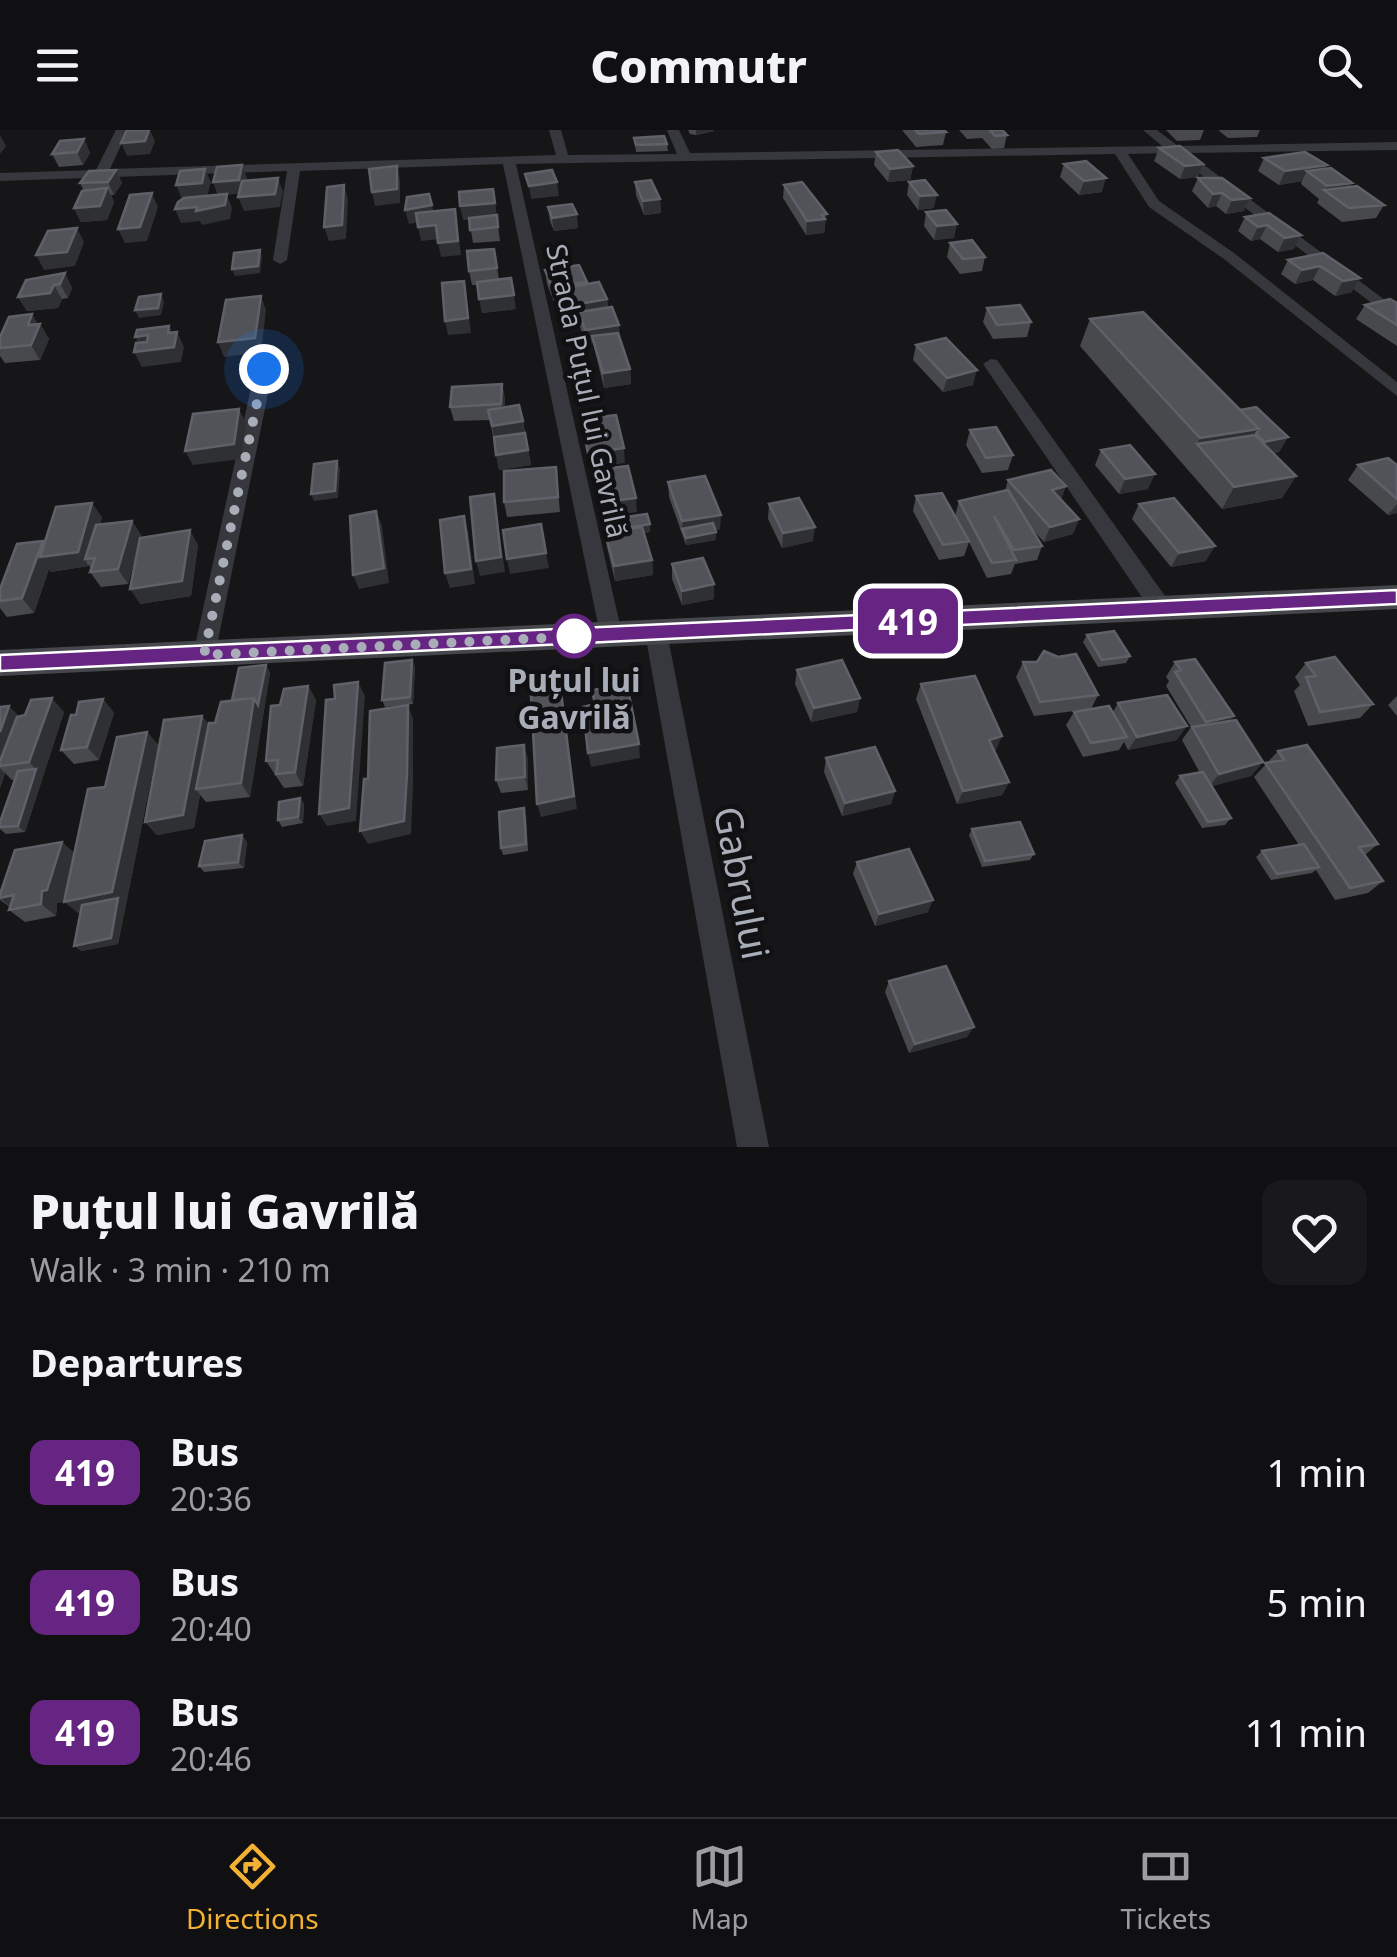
<!DOCTYPE html>
<html lang="en">
<head>
<meta charset="utf-8">
<style>
	:root { --surface:#101012; --page:#19191b; --text:#f1f3f6; --muted:#9c9d9f; --line:#303032; --accent:#f2b134 }
	body { margin:0; font-family:"Noto Sans",sans-serif; background:var(--page); color:var(--text); height:100vh; display:flex; flex-direction:column; font-size:38px; white-space:nowrap }
	* { box-sizing:border-box; margin:0 }
	p { font-size:32px; color:var(--muted) }
	.icon { flex:none; width:55px; height:55px; fill:none; stroke:currentColor; stroke-width:2; stroke-linecap:round; stroke-linejoin:round }
	.map { position:relative; height:1017px; overflow:hidden }
	.details { display:flex; flex-direction:column; background:var(--surface); flex:1 }
	.details>* { flex:none }
	.badge { padding:0 20px; border-radius:15px; font-size:35px; line-height:65px }
	.you { position:absolute; width:50px; height:50px; margin:-25px; border:8px solid #fff; border-radius:50%; background:#1a73e8; box-shadow:0 0 0 15px #1a73e833 }
	.map>.badge { position:absolute; translate:-50% -50%; box-shadow:0 0 0 5px #fff }
	h2 { padding:0 30px; font-size:38px; line-height:90px }
	.round { display:grid; place-items:center; flex:none; width:105px; height:105px; border-radius:20px; background:var(--page) }
	.headline { display:flex; align-items:center; justify-content:space-between; height:170px; padding:0 30px }
	h1 { font-size:48px; font-weight:800; line-height:75px }
	ul { padding:0; list-style:none }
	li { display:flex; align-items:center; gap:30px; height:130px; padding:0 30px }
	li div { flex:1 }
	li b { display:block; font-size:38px }
	li em { font-style:normal }
	li .badge { min-width:110px; font-weight:700; text-align:center }
	header { display:flex; justify-content:space-between; align-items:center; height:130px; padding:0 30px; background:var(--surface); font-size:45px; font-weight:800 }
	.menu { display:flex; justify-content:space-around; align-items:center; height:140px; border-top:2px solid var(--line); background:var(--surface); font-size:28px; color:var(--muted) }
	.menu a { display:grid; justify-items:center; gap:5px }
	.menu .selected { color:var(--accent) }
	.map>svg:first-child { display:block }
</style>
</head>
<body>
<header><svg class="icon" aria-label="menu" viewBox="0 0 24 24"><path d="M4 6h16M4 12h16M4 18h16"/></svg>Commutr<svg class="icon" aria-label="search" viewBox="0 0 24 24"><circle cx="10" cy="10" r="6"/><path d="M15 15l6 6"/></svg></header>
<div class="map">
<svg width="1397" height="1017" viewBox="0 0 1397 1017">
	<rect width="100%" height="100%" fill="#161618"/>
	<g fill="none" stroke-linecap="round" stroke-linejoin="round">
		<path fill="#37383d" fill-rule="evenodd" d="M116,0H128L110,39L556,25L549,0H561L568,25L677,24L667,0H679L690,23L1162,16L1143,0H1157L1178,16L1397,12V20L1188,23L1397,179V192L1172,23L1128,24L1159,71L1234,123L1397,252V266L1224,129L1149,77L1115,24L516,34L622,504L619,510H603L600,504L503,34L300,41L287,130L280,134L273,130L287,41L0,51V43L96,40Z
			M991,229L997,230L1170,473L1173,479L1170,485H1154L983,234Z
			M264,234L273,239L215,525L212,531H196L193,525L255,239Z
			M656,494L667,503L769,1017H737L645,503Z"/>
		<path fill="#45474d" fill-rule="evenodd" d="M1397,455V479L0,546V520Z"/>
	</g>
	<path fill="#47494d" d="M688,0H714V1L696,5L690,4Z
		M902,0H944L946,2L943,15L916,17Z
		M959,0H1002L1007,5L1004,18L992,19L982,8L967,9Z
		M1166,0H1204L1200,10L1177,11Z
		M1218,0H1260L1257,7L1228,8Z
		M634,8L667,14L668,21L636,22Z
		M84,9L90,23L83,35L59,37L52,24Z
		M1159,18L1203,34L1198,47L1180,49L1154,31Z
		M876,22L913,36L910,50L888,52L874,35Z
		M1264,28L1327,35L1325,39L1351,57L1384,75L1376,88L1342,92L1317,73L1319,69L1301,54L1302,51L1279,55L1258,41Z
		M1064,34L1102,62L1079,65L1060,47Z
		M116,40L122,53L114,65H111L114,72L107,90L81,92L74,78L84,61L80,53Z
		M1198,48H1222L1244,81L1226,84L1216,76L1208,78L1192,61Z
		M635,52L660,69L661,83L644,85L636,65Z
		M909,52L934,78L918,80L907,65Z
		M784,55L825,98L824,103L806,105L783,68Z
		M493,59L500,111L473,113L469,89L463,90Z
		M548,77L578,98L554,101L550,91Z
		M926,82L954,108L934,110L924,96Z
		M1245,87L1301,105L1294,119L1278,122L1260,109L1251,111L1238,101Z
		M950,113L985,127L982,141L960,144L947,127Z
		M494,119L499,149L516,179L482,183L477,155H472L469,141Z
		M1323,123L1352,162L1335,166L1313,150L1295,154L1281,144L1288,130Z
		M545,140L587,154L607,169L608,178L619,195V208L630,239L631,254L604,258L593,213L586,214L580,197L579,188L574,189L566,170L554,172L547,154Z
		M65,143L72,158L68,168L62,169L58,178L27,181L18,167Z
		M1397,173V216L1356,189L1365,175Z
		M987,178L1031,192L1027,207L993,209L983,192Z
		M32,184L38,195L40,194L49,209L40,230L5,233L0,226V207Z
		M1090,189L1288,307L1279,322L1274,323L1296,346L1282,368L1222,379L1080,216Z
		M916,215L973,255L943,262L913,230Z
		M502,254L505,269L504,278L523,291L531,335L499,340L490,290L454,291L450,277Z
		M970,300L1013,325L1008,340L982,343L966,315Z
		M1101,320L1148,359L1119,364L1095,335Z
		M1358,335H1397V383L1388,385L1348,350Z
		M556,337L560,382L507,387L504,372Z
		M1008,350L1066,356L1061,369L1079,389L1073,404L1044,412L1031,398L1042,416L1037,430L1015,434L1011,444L987,448L969,412L964,426L939,430L913,381L916,366L955,386L959,371L1005,361Z
		M668,352L720,399L715,400L716,410L686,415L669,367Z
		M769,374L813,411L782,418L768,389Z
		M1139,374L1206,431L1171,437L1132,389Z
		M102,387L100,395L132,391L141,405V408L198,415L191,466L140,474L139,414L128,454L101,457L90,442L91,439L89,435L88,436L51,442L49,439L34,483L7,487L0,478V459L44,413Z
		M606,390L650,402L644,403L652,430L653,445L615,451L607,417L605,403L608,402Z
		M672,434L714,454V469L682,475L672,449Z
		M1087,505L1130,526L1126,533L1098,537L1083,512Z
		M412,530L415,537L413,574L385,577L382,570Z
		M1023,532H1037L1098,565L1091,579L1034,586L1016,547Z
		M1175,532L1234,586L1230,591L1263,632L1251,646L1211,656L1231,688L1225,695L1202,698L1175,653L1180,646L1200,643L1182,610L1191,597L1166,556L1169,551L1166,547Z
		M1306,533L1373,574L1360,588L1308,596L1294,561L1300,555L1295,547Z
		M266,535L270,543L250,667L206,672L200,665L194,698L157,705L145,692L202,586L209,595L215,593L232,570Z
		M797,540L860,568L857,582L811,592L795,554Z
		M921,554L996,620H993L1009,652L1002,665L957,674L916,569Z
		M308,556L316,570L303,656L284,658L266,631L280,575Z
		M1397,566V586L1388,575Z
		M103,569L114,583L99,630L74,634L61,620L76,585Z
		M1118,573L1177,610L1128,620L1124,612L1119,620L1083,627L1066,595L1074,582H1113Z
		M0,577L19,586L64,582L25,702L6,704L0,699V692L15,650H12L5,643L0,658Z
		M147,602L158,615L118,814L81,821L80,783H78L68,752L62,772L57,773L56,786L25,792L9,780L10,777L0,770L62,712L74,723L105,657Z
		M1278,621L1378,714L1365,725L1383,751L1368,763L1335,770L1316,740L1312,743L1271,750L1256,727L1262,721L1299,715L1254,647Z
		M826,628L895,661L891,674L842,686L824,642Z
		M528,629V660L501,663L496,650Z
		M300,668L304,674L303,693L282,697L278,690Z
		M526,685L528,721L503,725L501,718Z
		M972,699L1034,724L1030,730L982,737L969,705Z
		M242,705L247,712L244,738L204,742L199,736Z
		M857,732L928,782L875,796L853,744Z
		M889,851L967,907L909,923L885,862Z"/>
	<path fill="#2f3033" d="M149,0H150L155,11L150,24L127,26L121,13Z
		M696,0H714V1L696,5Z
		M0,5L6,16L0,24Z
		M84,9L90,23L83,35L77,22Z
		M1203,34L1198,47L1180,49L1185,36Z
		M242,35L247,48L244,63L227,65L232,78L230,89L202,95L200,91L181,93L175,79L218,66L213,52Z
		M1327,35L1320,48L1307,41L1302,51L1279,55L1285,41Z
		M397,36L400,50V73L375,76L372,62Z
		M913,36L910,50L888,52L890,39Z
		M205,39L211,52L207,67L182,69L176,55Z
		M116,40L122,53L114,65L108,52Z
		M278,48L283,61L280,77L244,81L238,67Z
		M1106,48L1102,62L1079,65L1084,51Z
		M557,52L559,66L531,69L529,56Z
		M1352,53L1345,67L1325,60L1327,56Z
		M344,55L348,69L346,109L329,111L324,97Z
		M107,58L114,72L107,90L81,92L74,78Z
		M152,63L158,77L147,111L125,113L118,99Z
		M1222,63L1216,76L1208,78L1213,64Z
		M937,65L934,78L918,80L920,66Z
		M1250,68L1244,81L1226,84L1232,70Z
		M660,69L661,83L644,85L643,71Z
		M495,73L500,111L497,86L463,90L460,76Z
		M432,75L435,89L409,94L405,80Z
		M455,79L461,125L441,127L438,113Z
		M577,84L578,98L554,101L552,88Z
		M827,84L824,103L806,105L807,91Z
		M957,94L954,108L934,110L937,96Z
		M436,95L439,109L421,111L418,97Z
		M1267,95L1260,109L1251,111L1258,97Z
		M77,98L84,112L75,136L44,140L36,125Z
		M1301,105L1294,119L1278,122L1285,108Z
		M260,120L262,127L260,143L235,146L232,139Z
		M1320,136L1313,150L1295,154L1302,140Z
		M65,143L72,158L68,168L60,154Z
		M1360,148L1352,162L1335,166L1343,151Z
		M464,151L471,203L448,205L445,191Z
		M587,152L588,166L565,158L566,170L554,172L552,157Z
		M54,155L62,169L58,178L27,181L18,167Z
		M161,164L164,172L161,185L139,188L135,180Z
		M514,165L516,179L482,183L479,169Z
		M261,166L266,180L261,222L224,227L218,212Z
		M607,169L608,183L579,182V188L574,189L573,175Z
		M32,184L39,197L40,194L49,209L40,230L31,215L28,195Z
		M619,195L620,209L592,206L593,213L586,214L585,200Z
		M169,196L176,210L177,202L184,217L181,232L142,237L134,222L143,221L135,207Z
		M630,239L631,254L604,258L603,243Z
		M977,240L973,255L943,262L947,248Z
		M502,254L505,269L504,289L501,274Z
		M239,279L246,293L241,329L193,335L185,321Z
		M523,291L525,306L495,311L492,296Z
		M1259,299L1243,327L1197,314L1200,308Z
		M1288,307L1279,322L1256,327L1264,312Z
		M624,318L625,333L590,338L588,323Z
		M528,320L531,335L499,340L496,325Z
		M337,331L340,339L338,368L314,371L311,364Z
		M1155,344L1148,359L1119,364L1125,349Z
		M1296,346L1282,368L1222,379L1234,357Z
		M1066,356L1060,370L1052,360Z
		M494,364L505,442L480,446L476,431Z
		M636,368L637,382L605,387L603,372Z
		M92,373L102,387L91,428L85,429L88,436L51,442L49,439L34,483L22,468L43,411L53,425Z
		M1397,374V383L1388,385Z
		M376,381L382,396L389,453L359,459L353,445Z
		M721,385L720,399L685,406L682,399L683,406L682,391Z
		M464,386L468,401L475,454L450,458L445,443Z
		M1079,389L1073,404L1044,412L1050,397Z
		M132,391L141,405L128,454L118,439Z
		M650,394V402L610,408L609,401Z
		M815,397L813,411L782,418L783,403Z
		M190,400L198,415L191,466L140,474L130,459Z
		M716,402V410L686,415V408Z
		M1215,416L1206,431L1171,437L1179,423Z
		M546,423L549,438L510,444L507,429Z
		M652,430L653,445L615,451L614,436Z
		M714,454V469L682,475V461Z
		M412,530L415,537L413,574L410,567Z
		M266,535L270,543L250,667L241,653L254,568Z
		M358,552L365,566L356,691L327,696L319,684Z
		M308,556L316,570L303,656L295,642Z
		M561,562L577,679L541,687L537,674Z
		M52,568L64,582L25,702L18,696L36,639L29,632Z
		M860,568L857,582L811,592L814,578Z
		M103,569L114,583L99,630L87,617Z
		M408,575L413,589V657L411,704L368,714L360,701Z
		M9,576L23,590L0,636V602Z
		M202,586L212,600L196,659L200,665L194,698L157,705L145,692Z
		M1234,586L1224,600L1196,605L1206,592Z
		M1187,596L1177,610L1128,620L1137,607Z
		M147,602L158,615L118,814L81,821L74,816L117,776L78,783L64,772Z
		M1002,606L996,620L983,624L989,610Z
		M639,614L640,628L591,637L588,623Z
		M524,615L528,629V660L525,647Z
		M1263,632L1251,646L1209,657L1219,644Z
		M0,638L5,643L0,658Z
		M1009,652L1002,665L957,674L963,661Z
		M895,661L891,674L842,686L845,673Z
		M300,668L304,674L303,693L298,687Z
		M242,705L247,712L244,738L238,732Z
		M62,712L76,725L62,772L57,773L56,786L41,774L42,761Z
		M14,765L13,779L0,768Z
		M933,770L928,782L875,796L879,784Z
		M974,897L967,907L909,923L915,914Z"/>
	<path fill="#525359" stroke="#5f6168" stroke-width="2.5" d="M127,0H149L145,11L121,13Z
		M915,0H944L946,2L919,4Z
		M990,0H1002L1007,5L995,6Z
		M664,6L667,14L636,15L634,8Z
		M84,9L77,22L52,24L60,11Z
		M1180,16L1203,34L1185,36L1159,18Z
		M898,20L913,36L890,39L876,22Z
		M1305,22L1327,35L1285,41L1264,28Z
		M1086,31L1106,48L1084,51L1064,34Z
		M242,35L239,50L213,52L217,37Z
		M397,36V59L372,62L369,39Z
		M1331,38L1352,53L1327,56L1307,41Z
		M205,39L202,53L176,55L180,41Z
		M116,40L108,52L80,53L89,41Z
		M552,40L557,52L529,56L525,44Z
		M278,48L275,64L238,67L242,51Z
		M1198,48H1222L1250,68L1232,70L1222,63L1213,64Z
		M651,50L660,69L643,71L635,52Z
		M925,50L937,65L920,66L909,52Z
		M802,52L827,84L822,85L825,89L807,91L784,55Z
		M344,55L342,95L324,97L327,57Z
		M1357,56L1384,75L1349,78L1324,60Z
		M107,58L100,76L74,78L82,61Z
		M493,59L495,73L460,76L459,62Z
		M152,63L140,97L118,99L130,65Z
		M227,64L225,75L196,81L197,77L175,79L178,72L184,68Z
		M429,64L432,75L405,80L407,67Z
		M572,74L577,84L552,88L548,77Z
		M455,79L458,111L438,113L436,95L418,97L416,83Z
		M946,80L957,94L937,96L926,82Z
		M1269,83L1301,105L1285,108L1267,95L1258,97L1245,87Z
		M497,85L498,97L470,100L469,88Z
		M77,98L67,122L36,125L48,101Z
		M972,110L985,127L963,129L950,113Z
		M494,119L497,138L469,141L467,121Z
		M260,120L258,136L232,139L234,123Z
		M1323,123L1360,148L1343,151L1320,136L1302,140L1288,130Z
		M579,135L587,152L552,157L545,140Z
		M65,143L60,154L54,155L50,163L18,167L26,150Z
		M511,148L514,165L479,169L477,152Z
		M464,151L468,188L445,191L442,153Z
		M599,152L607,169L573,175L565,158Z
		M161,164L158,178L135,180L139,167Z
		M261,166L255,208L218,212L226,170Z
		M1390,169L1397,173V195L1365,175Z
		M1020,175L1031,192L997,195L987,178Z
		M612,177L619,195L585,200L579,182Z
		M1143,182L1259,299L1200,308L1090,189Z
		M32,184L28,195L40,194L31,215L0,218V207L9,187Z
		M169,196L168,203L177,202L174,217L134,222L136,213L147,212L148,205L135,207L137,200Z
		M618,203L630,239L603,243L592,206Z
		M946,208L977,240L947,248L916,215Z
		M502,254L501,274L450,277L452,257Z
		M519,275L523,291L492,296L488,280Z
		M1256,277L1288,307L1264,312L1256,304L1259,299L1240,280Z
		M239,279L234,314L185,321L193,284Z
		M616,285L624,318L588,323L581,289Z
		M996,297L1013,325L986,328L970,300Z
		M525,303L528,320L496,325L494,307Z
		M1255,305L1296,346L1234,357L1197,314Z
		M1130,315L1155,344L1125,349L1101,320Z
		M1388,328L1397,335V369L1358,335Z
		M337,331L335,361L311,364L314,334Z
		M628,336L636,368L603,372L596,340Z
		M556,337L558,367L504,372V341Z
		M1051,340L1066,356L1052,360L1079,389L1050,397L1008,350Z
		M705,346L721,385L682,391L668,352Z
		M1008,360L1042,416L1014,420L994,386L1016,430L992,433L959,371Z
		M942,363L969,411L943,415L916,366Z
		M494,364L501,427L476,431L470,367Z
		M799,368L815,397L783,403L769,374Z
		M1174,368L1215,416L1179,423L1139,374Z
		M92,373L78,422L40,427L56,377Z
		M376,381L384,438L353,445L350,386Z
		M647,384L650,394L609,401L606,390Z
		M464,386L471,439L445,443L440,390Z
		M132,391L118,439L90,442L95,428L85,429L96,395Z
		M713,393L716,402L686,408L682,399Z
		M541,394L546,423L507,429L503,400Z
		M642,397L652,430L614,436L605,403Z
		M190,400L182,451L130,459L140,408Z
		M43,411L22,468L0,471V459L17,414Z
		M703,428L714,454L682,461L672,434Z
		M1114,501L1130,526L1102,530L1087,505Z
		M1044,521L1058,527L1076,524L1098,565L1040,572L1023,532H1037Z
		M1335,527L1373,574L1320,582L1306,547L1316,546L1306,533Z
		M1195,529L1234,586L1206,592L1175,542L1181,540L1175,532Z
		M412,530L410,567L382,570L385,533Z
		M842,530L860,568L814,578L797,540Z
		M266,535L258,575L254,568L232,570L239,538Z
		M975,546L1002,606L989,610L1009,652L963,661L921,554Z
		M358,552L349,678L319,684L326,570L335,569L334,555Z
		M627,555L639,614L588,623L583,577L595,574L592,560Z
		M308,556L295,642L276,644L278,630L266,631L271,576L280,575L284,559Z
		M561,562L574,666L537,674L531,565Z
		M1167,565L1187,596L1137,607L1118,573Z
		M52,568L29,632L0,636V631L17,587L25,585L31,570Z
		M254,568L241,653L196,659L209,593H215L221,572Z
		M103,569L87,617L61,620L71,585H76L79,572Z
		M408,575L407,644L404,691L360,701L364,649H368L370,581Z
		M9,576L0,602V577Z
		M1109,576L1127,607L1091,613L1074,582Z
		M202,586L183,685L145,692L164,590Z
		M1236,590L1263,632L1219,644L1192,597Z
		M147,602L112,762L64,772L88,659L105,657L117,607Z
		M524,615L525,647L496,650L497,618Z
		M1307,615L1378,714L1359,717L1383,751L1350,758L1265,633L1284,630L1278,621Z
		M875,617L895,661L845,673L826,628Z
		M36,639L18,696L0,697V692L18,641Z
		M1203,642L1231,688L1208,692L1180,646Z
		M300,668L298,687L278,690L279,672Z
		M524,678L526,714L501,718L499,682Z
		M1020,692L1034,724L985,731L972,699Z
		M242,705L238,732L199,736L205,711Z
		M62,712L47,760L42,761L41,774L9,780L14,765L0,768V764L15,720Z
		M1304,714L1319,737L1277,744L1262,721Z
		M909,719L933,770L879,784L857,732Z
		M118,768L111,808L74,816L82,775Z
		M946,836L974,897L915,914L889,851Z"/>
	<path fill="#662483" stroke="#fff" stroke-width="2.5" d="M1397,460V474L0,541V525Z"/>
	<g fill="none" stroke-linecap="round" stroke-linejoin="round">
		<path stroke="#a8adb8" stroke-width="10" stroke-dasharray="0 18" d="M264,239L204,525L584,506H574"/>
	</g>
	<circle fill="#fff" stroke="#662483" stroke-width="5" cx="574" cy="506" r="20"/>
	<g text-anchor="middle" stroke-width="9" stroke-linejoin="round" paint-order="stroke">
		<g font-size="28" fill="#a8adb8" stroke="#111113">
			<text transform="translate(587 261) rotate(78)" y="10">Strada Puțul lui Gavrilă</text>
		</g>
		<g font-size="32" font-weight="bold" fill="#a8adb8" stroke="#111113">
			<text x="574" y="562">Puțul lui<tspan x="574" dy="37">Gavrilă</tspan></text>
		</g>
		<g font-size="38" fill="#a8adb8" stroke="#111113">
			<text transform="translate(741 753) rotate(79)" y="13">Gabrului</text>
		</g>
	</g>
</svg>
<div class="you" style="left:264px;top:239px"></div>
<b class="badge" style="left:908px;top:491px;background:#662483;color:#fff">419</b>
</div>
<section class="details">
<div class="headline"><div><h1>Puțul lui Gavrilă</h1><p>Walk · 3 min · 210 m</p></div><a class="round"><svg class="icon" aria-label="heart" viewBox="0 0 24 24"><path d="M12 20l-8-8c-3-5 5-10 8-4 3-6 11-1 8 4z"/></svg></a></div>
<h2>Departures</h2>
<ul>
<li><span class="badge" style="background:#662483;color:#fff">419</span><div><b>Bus</b><p>20:36</p></div><em>1 min</em></li>
<li><span class="badge" style="background:#662483;color:#fff">419</span><div><b>Bus</b><p>20:40</p></div><em>5 min</em></li>
<li><span class="badge" style="background:#662483;color:#fff">419</span><div><b>Bus</b><p>20:46</p></div><em>11 min</em></li>
</ul>
</section>
<nav class="menu">
<a class="selected"><svg class="icon" aria-label="directions" viewBox="0 0 24 24"><path d="M12 3l9 9-9 9-9-9zM9 14v-3h6M13 9l2 2-2 2"/></svg>Directions</a>
<a><svg class="icon" aria-label="map" viewBox="0 0 24 24"><path d="M3 6l6-2 6 2 6-2v14l-6 2-6-2-6 2zM9 4v14M15 6v14"/></svg>Map</a>
<a><svg class="icon" aria-label="tickets" viewBox="0 0 24 24"><path d="M3 7h18v10H3zM15 7v10"/></svg>Tickets</a>
</nav>
</body>
</html>
